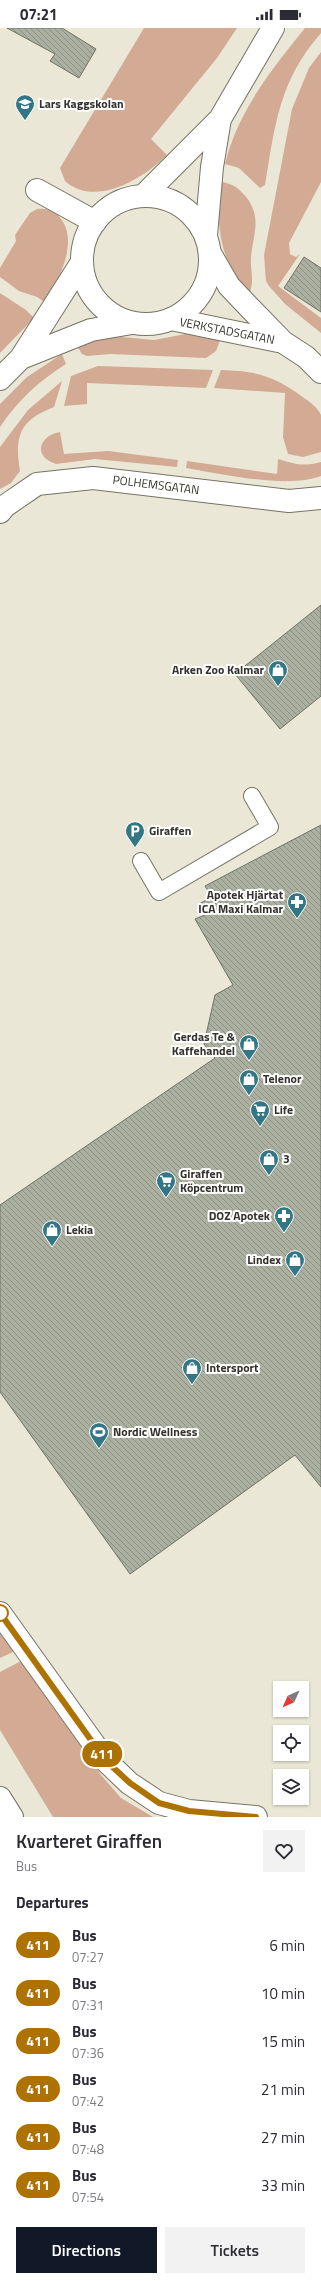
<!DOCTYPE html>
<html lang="en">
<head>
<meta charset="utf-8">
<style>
	:root { --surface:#fff; --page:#f2f2f3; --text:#2b2b33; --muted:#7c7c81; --accent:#111827 }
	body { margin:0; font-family:"Titillium Web",sans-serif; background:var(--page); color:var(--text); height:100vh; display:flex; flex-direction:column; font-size:15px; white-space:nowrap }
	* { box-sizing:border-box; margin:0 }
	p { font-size:13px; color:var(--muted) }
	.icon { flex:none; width:22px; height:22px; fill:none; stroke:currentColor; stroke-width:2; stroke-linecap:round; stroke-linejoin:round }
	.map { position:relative; height:1789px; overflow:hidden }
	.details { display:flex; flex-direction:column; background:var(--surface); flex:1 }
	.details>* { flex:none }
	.badge { padding:0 8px; border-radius:13px; font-size:14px; line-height:26px }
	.needle { width:26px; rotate:225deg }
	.buttons { position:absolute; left:273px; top:1653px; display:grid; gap:8px }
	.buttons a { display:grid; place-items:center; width:36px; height:36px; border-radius:0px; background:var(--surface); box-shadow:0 1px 3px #0004; font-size:20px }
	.map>.badge { position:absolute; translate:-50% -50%; box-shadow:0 0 0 2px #fff }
	h2 { padding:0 16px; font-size:15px; line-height:36px }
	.round { display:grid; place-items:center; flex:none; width:42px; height:42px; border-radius:0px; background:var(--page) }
	.summary { display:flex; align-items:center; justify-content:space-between; height:68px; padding:0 16px }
	h1 { font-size:19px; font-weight:600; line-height:30px }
	.cta { display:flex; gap:8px; margin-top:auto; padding:8px 16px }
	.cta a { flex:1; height:46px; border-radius:0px; background:var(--accent); color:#fff; font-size:16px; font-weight:600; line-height:46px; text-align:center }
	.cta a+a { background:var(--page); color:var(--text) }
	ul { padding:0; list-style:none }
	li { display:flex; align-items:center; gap:12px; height:48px; padding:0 16px }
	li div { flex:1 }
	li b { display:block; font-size:15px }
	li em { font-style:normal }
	li .badge { min-width:44px; font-weight:700; text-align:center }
	.status { display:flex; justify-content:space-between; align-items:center; height:28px; padding:0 20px; background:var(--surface); direction:ltr }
	.status svg { height:11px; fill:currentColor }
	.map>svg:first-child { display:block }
</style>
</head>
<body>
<div class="status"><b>07:21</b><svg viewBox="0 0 49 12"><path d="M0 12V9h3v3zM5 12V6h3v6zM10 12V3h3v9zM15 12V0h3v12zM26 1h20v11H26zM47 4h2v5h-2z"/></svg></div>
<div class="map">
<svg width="321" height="1789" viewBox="0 0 321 1789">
	<defs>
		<pattern id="building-back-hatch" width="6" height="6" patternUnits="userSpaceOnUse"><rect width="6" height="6" fill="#abb0a1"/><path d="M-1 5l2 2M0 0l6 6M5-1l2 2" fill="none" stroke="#8c9083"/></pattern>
	</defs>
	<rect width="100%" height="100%" fill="#eae7d6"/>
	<path fill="#d3aa94" d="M144,0H237L217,30L151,111L167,127C143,151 95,180 65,153L60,140Z
		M305,0H321V5C279,53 275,97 265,157L260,160L239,140L225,136C238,83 271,42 305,0Z
		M321,24V154L289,215L290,226L296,229L300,226L278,258L321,290V305L285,276L269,258L266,253L264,227L292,81L309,40Z
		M219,153C233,156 238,159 247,170C262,191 253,206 251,230C250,242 255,254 249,266C218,232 217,196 219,153Z
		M37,181C46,180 55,182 61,191C79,214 58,253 46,275L37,269L19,263L0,249V240L16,213L15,207L30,185Z
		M0,265L26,282L34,290L0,325Z
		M191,305L221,310L216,323L206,330L110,326L87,328L82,326L77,318L98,311L112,308L154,312Z
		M62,326L66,336C39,353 18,372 0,399V376L27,349Z
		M98,338L213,342L206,360L87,355V376L64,378L71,348Z
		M221,342C257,343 275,348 304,370C310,374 318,380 321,387C321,397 321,414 321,424L303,429L288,426L283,409L285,365L214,360Z
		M62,353L54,379C20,392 14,408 20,443L11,455L0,461V419L28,382Z
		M60,404L64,426L108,423L178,432L177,439L95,431L56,436C33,429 38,408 60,404Z
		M278,431C296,436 302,439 321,434V448C287,461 222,446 186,440L187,433L277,446Z
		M0,1602L15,1623L0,1630Z
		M21,1633L101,1747L121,1770L153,1789H53L0,1702V1644Z"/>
	<path fill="url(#building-back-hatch)" stroke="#6f7365" d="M7,0H62L96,21L79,50L50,33L55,26Z
		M304,229L321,240V284L284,260Z
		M321,577V668L280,701L235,646Z
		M321,797V1459L295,1427L130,1546L0,1364V1177L215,1030L204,1016L215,967L233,957L195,891L205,887L199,876L212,869L205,858Z"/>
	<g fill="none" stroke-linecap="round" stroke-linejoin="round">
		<g stroke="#767365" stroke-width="18">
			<path id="service" d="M141,833L159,864L270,799L252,768"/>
		</g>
		<g stroke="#767365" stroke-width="24">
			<path id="minor" d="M37,162L95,194
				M211,227L229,258L248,278L283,314L306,329L321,344
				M171,291L283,314
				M0,484L5,478L37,456L93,450L289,473L321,470
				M0,1585L106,1733L129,1755L159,1775L189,1783L256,1789"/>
		</g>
		<g stroke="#767365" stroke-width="24">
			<path id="tertiary" d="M143,168L220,91L273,0
				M82 232a64 64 0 1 1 128 0a64 64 0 1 1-128 0Z
				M206,207L212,139L220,91
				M21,330L91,302L132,295
				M0,351L21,330L82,234"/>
		</g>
		<g stroke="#767365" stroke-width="24">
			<path id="secondary" d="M0,1770L12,1789"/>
		</g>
		<use href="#service" stroke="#fff" stroke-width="16"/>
		<use href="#minor" stroke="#fff" stroke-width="22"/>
		<use href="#tertiary" stroke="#fff" stroke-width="22"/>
		<use href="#secondary" stroke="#fff" stroke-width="22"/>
	</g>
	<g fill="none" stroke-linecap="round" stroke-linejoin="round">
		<g stroke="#fff" stroke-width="9">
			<path id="line" d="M0,1585L106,1733L130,1755L159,1775L189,1783L256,1789"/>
		</g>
		<use href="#line" stroke="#ae7200" stroke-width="6"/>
	</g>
	<defs>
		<g id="school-pin" transform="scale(1)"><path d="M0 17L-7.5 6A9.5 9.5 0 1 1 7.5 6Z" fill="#337786" stroke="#fff"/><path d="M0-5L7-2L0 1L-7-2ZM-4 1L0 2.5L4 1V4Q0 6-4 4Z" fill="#fff"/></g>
		<g id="shop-pin" transform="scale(1)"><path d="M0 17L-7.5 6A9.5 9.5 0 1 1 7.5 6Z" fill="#337786" stroke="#fff"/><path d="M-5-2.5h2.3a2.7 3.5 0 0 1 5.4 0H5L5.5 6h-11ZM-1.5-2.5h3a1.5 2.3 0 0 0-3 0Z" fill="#fff"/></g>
		<g id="parking-pin" transform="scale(1)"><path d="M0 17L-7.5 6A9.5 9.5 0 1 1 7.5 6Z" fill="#337786" stroke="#fff"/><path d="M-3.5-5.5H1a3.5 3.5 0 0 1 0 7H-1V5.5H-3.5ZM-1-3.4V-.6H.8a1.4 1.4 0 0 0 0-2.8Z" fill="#fff"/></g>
		<g id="pharmacy-pin" transform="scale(1)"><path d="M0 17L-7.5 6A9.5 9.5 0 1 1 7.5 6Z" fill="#337786" stroke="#fff"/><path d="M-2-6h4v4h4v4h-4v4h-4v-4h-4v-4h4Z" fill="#fff"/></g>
		<g id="supermarket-pin" transform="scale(1)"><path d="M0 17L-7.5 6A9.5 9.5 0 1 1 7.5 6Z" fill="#337786" stroke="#fff"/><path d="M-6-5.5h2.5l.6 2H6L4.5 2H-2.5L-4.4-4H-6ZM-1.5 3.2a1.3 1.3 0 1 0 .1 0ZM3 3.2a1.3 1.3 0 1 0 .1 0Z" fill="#fff"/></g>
		<g id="stadium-pin" transform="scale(1)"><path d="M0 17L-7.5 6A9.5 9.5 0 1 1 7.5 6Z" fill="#337786" stroke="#fff"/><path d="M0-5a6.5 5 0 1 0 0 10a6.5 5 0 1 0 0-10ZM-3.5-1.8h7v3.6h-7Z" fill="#fff"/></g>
	</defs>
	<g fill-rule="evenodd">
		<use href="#school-pin" x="25" y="76"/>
		<use href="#shop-pin" x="278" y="642"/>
		<use href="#parking-pin" x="135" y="803"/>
		<use href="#pharmacy-pin" x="297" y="874"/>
		<use href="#shop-pin" x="249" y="1016"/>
		<use href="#shop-pin" x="249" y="1051"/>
		<use href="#supermarket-pin" x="260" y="1082"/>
		<use href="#shop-pin" x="269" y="1131"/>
		<use href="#supermarket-pin" x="166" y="1153"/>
		<use href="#pharmacy-pin" x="284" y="1188"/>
		<use href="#shop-pin" x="52" y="1202"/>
		<use href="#shop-pin" x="295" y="1232"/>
		<use href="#shop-pin" x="192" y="1340"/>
		<use href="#stadium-pin" x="99" y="1404"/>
	</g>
	<circle fill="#fff" stroke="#ae7200" stroke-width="2" cx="0" cy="1585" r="8"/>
	<g text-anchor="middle" stroke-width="4" stroke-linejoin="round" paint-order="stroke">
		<g font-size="12" font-weight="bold" fill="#34322c" stroke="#fff" text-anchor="start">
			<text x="39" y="80">Lars Kaggskolan</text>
			<text x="264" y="646" text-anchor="end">Arken Zoo Kalmar</text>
			<text x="149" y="807">Giraffen</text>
			<text x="283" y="871" text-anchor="end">Apotek Hjärtat<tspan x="283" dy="14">ICA Maxi Kalmar</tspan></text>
			<text x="235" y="1013" text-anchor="end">Gerdas Te &amp;<tspan x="235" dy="14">Kaffehandel</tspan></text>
			<text x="263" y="1055">Telenor</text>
			<text x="274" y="1086">Life</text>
			<text x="283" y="1135">3</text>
			<text x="180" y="1150">Giraffen<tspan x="180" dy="14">Köpcentrum</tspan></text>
			<text x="270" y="1192" text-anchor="end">DOZ Apotek</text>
			<text x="66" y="1206">Lekia</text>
			<text x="281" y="1236" text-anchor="end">Lindex</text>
			<text x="206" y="1344">Intersport</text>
			<text x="113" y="1408">Nordic Wellness</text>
		</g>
		<g font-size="12" fill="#34322c" stroke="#fff">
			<text transform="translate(227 303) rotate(11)" y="4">VERKSTADSGATAN</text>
			<text transform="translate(156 457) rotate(7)" y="4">POLHEMSGATAN</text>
		</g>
	</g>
</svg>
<div class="buttons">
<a><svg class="needle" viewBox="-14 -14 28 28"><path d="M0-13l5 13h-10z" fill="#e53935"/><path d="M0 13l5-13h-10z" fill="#7c7c81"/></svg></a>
<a><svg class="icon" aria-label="locate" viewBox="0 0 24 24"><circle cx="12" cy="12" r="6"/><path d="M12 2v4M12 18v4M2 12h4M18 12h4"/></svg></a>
<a><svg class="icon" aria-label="layers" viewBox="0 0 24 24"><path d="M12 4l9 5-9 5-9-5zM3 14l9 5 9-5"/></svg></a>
</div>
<b class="badge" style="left:102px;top:1726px;background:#ae7200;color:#fff">411</b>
</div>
<section class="details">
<div class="summary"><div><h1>Kvarteret Giraffen</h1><p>Bus</p></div><a class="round"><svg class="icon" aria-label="heart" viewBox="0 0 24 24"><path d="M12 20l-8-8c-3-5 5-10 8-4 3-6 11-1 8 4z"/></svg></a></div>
<h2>Departures</h2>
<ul>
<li><span class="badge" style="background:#ae7200;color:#fff">411</span><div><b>Bus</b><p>07:27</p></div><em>6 min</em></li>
<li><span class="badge" style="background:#ae7200;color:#fff">411</span><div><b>Bus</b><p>07:31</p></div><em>10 min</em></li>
<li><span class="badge" style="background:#ae7200;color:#fff">411</span><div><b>Bus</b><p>07:36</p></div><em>15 min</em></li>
<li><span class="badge" style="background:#ae7200;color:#fff">411</span><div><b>Bus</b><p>07:42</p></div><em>21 min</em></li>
<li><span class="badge" style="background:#ae7200;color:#fff">411</span><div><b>Bus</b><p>07:48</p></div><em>27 min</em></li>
<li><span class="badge" style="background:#ae7200;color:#fff">411</span><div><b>Bus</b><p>07:54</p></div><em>33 min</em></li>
</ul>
<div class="cta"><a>Directions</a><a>Tickets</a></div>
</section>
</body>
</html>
